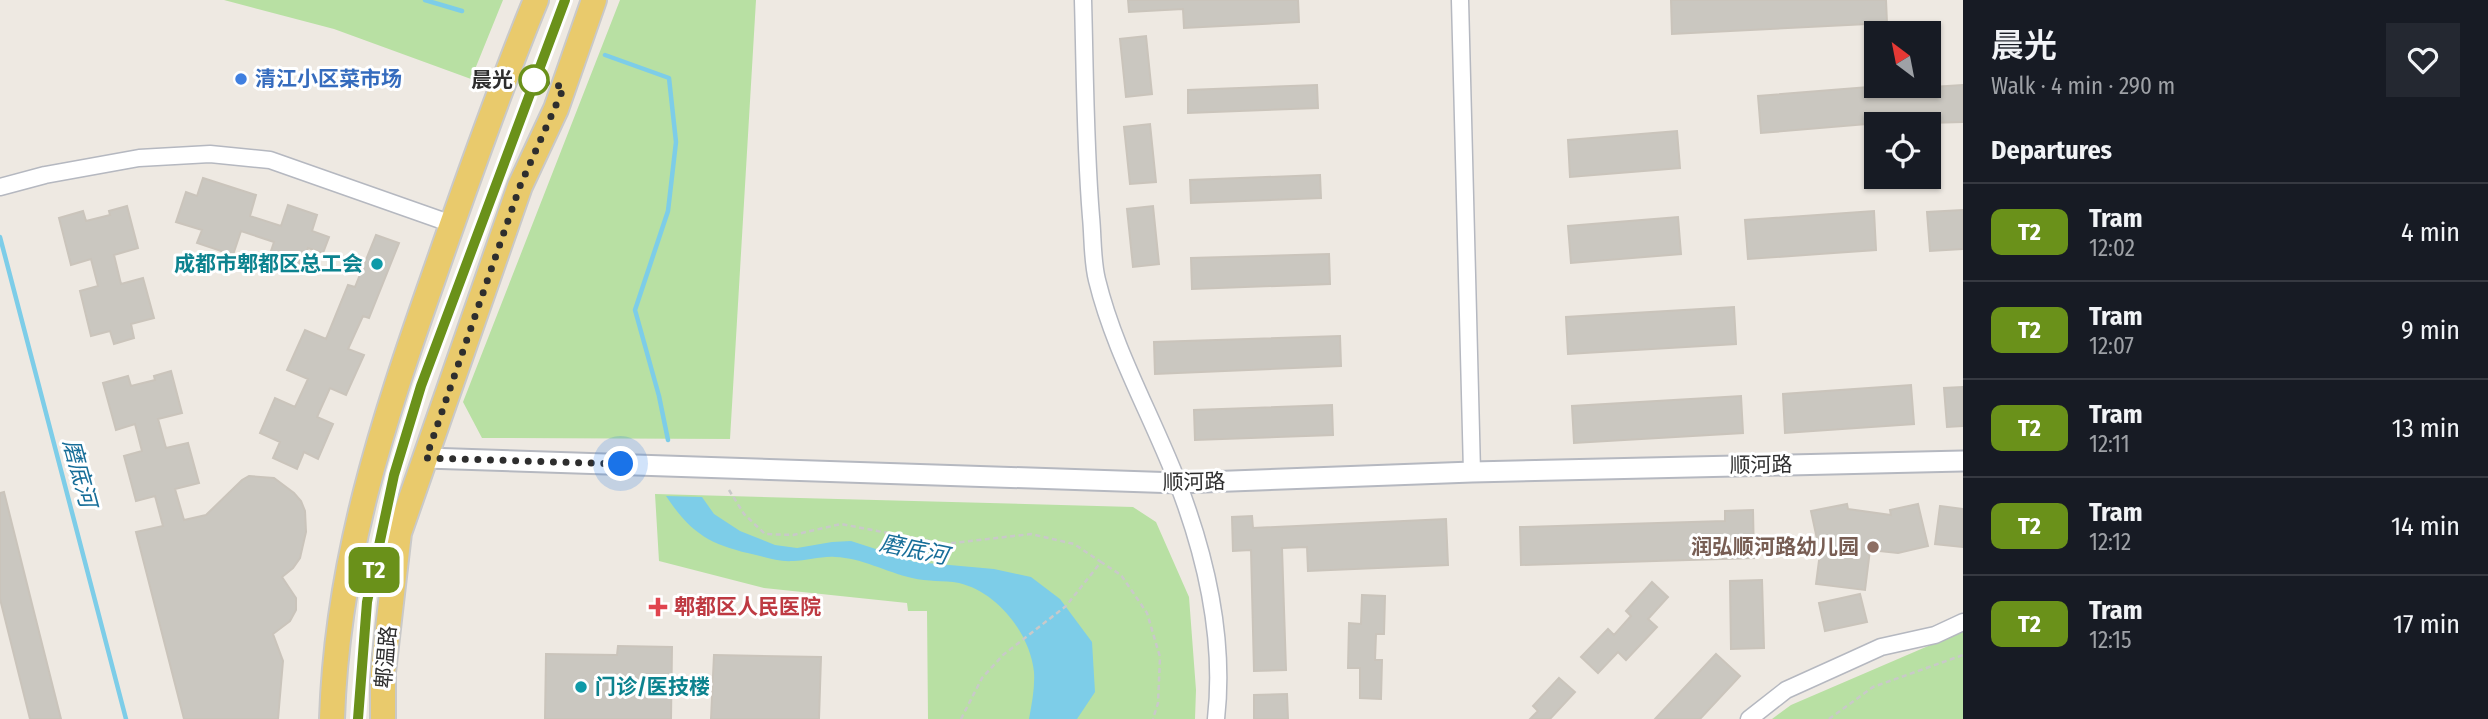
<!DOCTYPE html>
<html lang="en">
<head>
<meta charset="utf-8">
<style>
	:root { --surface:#171b24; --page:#242831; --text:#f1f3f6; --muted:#9ea1a6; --line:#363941 }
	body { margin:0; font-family:"Fira Sans Condensed","Noto Sans SC",sans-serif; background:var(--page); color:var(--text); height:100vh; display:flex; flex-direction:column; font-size:26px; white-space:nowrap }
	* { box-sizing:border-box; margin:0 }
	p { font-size:23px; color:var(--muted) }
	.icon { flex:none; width:38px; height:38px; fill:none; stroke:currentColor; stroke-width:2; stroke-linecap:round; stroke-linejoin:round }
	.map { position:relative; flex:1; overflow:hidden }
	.side { display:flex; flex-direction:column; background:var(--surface); width:525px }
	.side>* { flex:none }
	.badge { padding:0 14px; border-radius:10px; font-size:24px; line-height:46px }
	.needle { width:46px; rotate:328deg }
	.tools { position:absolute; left:1864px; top:21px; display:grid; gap:14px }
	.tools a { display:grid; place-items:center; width:77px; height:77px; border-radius:0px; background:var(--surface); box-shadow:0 2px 5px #0004; font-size:35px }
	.you { position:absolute; width:35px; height:35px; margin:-18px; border:5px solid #fff; border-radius:50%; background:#1a73e8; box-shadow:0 0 0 10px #1a73e833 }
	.map>.badge { position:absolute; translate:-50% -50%; box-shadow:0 0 0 4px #fff }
	h2 { padding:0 28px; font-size:26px; line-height:63px }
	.round { display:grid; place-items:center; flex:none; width:74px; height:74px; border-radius:0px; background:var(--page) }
	.overview { display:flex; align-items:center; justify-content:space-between; height:119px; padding:0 28px }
	h1 { font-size:33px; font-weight:600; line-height:52px }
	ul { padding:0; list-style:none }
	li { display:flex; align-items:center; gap:21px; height:98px; padding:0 28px; border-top:2px solid var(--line) }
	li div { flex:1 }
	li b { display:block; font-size:26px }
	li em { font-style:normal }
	li .badge { min-width:77px; font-weight:700; text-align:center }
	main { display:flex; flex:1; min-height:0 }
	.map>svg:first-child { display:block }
</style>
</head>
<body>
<main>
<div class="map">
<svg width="1963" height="719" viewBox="0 0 1963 719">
	<rect width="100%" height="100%" fill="#eee9e2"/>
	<path fill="#b8e0a3" d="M224,0H503L471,79L334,29Z
		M620,0H756L730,439L482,438L463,402Z
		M655,494L1133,507L1156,522L1189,597L1196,690L1195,719H928L927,611H908L907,603L764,588L659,561Z
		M1963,631V719H1772L1791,705Z"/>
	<path fill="#7dcde8" d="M666,496L702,497L714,514L740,531L775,545L797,548L832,542L851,541L916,562L994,569L1031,577L1060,599L1092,642L1095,692L1077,719H1029C1032,703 1035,687 1034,672C1030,633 997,592 959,583C943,580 928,582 912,578C886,572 862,558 835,557C821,556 807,561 793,561C780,562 769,558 756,555C711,545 692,535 666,496Z"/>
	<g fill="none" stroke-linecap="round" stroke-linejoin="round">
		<path stroke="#7dcde8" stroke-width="4.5" d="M425,0L462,11
			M605,55L669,78L676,142L668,211L635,310L659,396L668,440
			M0,237L126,719"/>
	</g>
	<path fill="#cac7c0" stroke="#cac4bb" stroke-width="2" d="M1128,0H1298L1299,22L1184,28L1183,9L1129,12Z
		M1671,0H1886L1887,23L1672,34Z
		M1146,36L1152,94L1126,97L1120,39Z
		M1317,85L1318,108L1188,113V90Z
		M1963,85V122L1892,124L1891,122L1761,133L1758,96L1868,87V91Z
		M1150,124L1156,182L1130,184L1124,127Z
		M1677,131L1680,168L1570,177L1568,140Z
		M1320,175L1321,198L1191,203L1190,180Z
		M203,178L256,195L250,216L281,226L288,205L317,215L312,231L329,237L323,253L308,248L301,268L269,257L274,242L241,231L233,255L197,243L202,230L176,222L186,192L197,196Z
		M127,206L138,248L114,255L121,284L143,278L154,318L131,324L134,338L114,344L110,331L91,336L80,291L98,286L91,259L71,265L59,218L83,211L86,221L110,215L109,211Z
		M1153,206L1159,264L1133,267L1127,209Z
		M1963,210V249L1930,251L1927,212Z
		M1874,211L1876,250L1748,259L1745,220Z
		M1678,217L1681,254L1571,263L1568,226Z
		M376,235L399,243L369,318L363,316L348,349L364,355L346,395L330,388L317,417L333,424L318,459L304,452L297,469L273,458L280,442L260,433L275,398L295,407L308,379L287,370L305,330L326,339L348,285L355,287Z
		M1329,254L1330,284L1192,289L1191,258Z
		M1734,307L1736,344L1568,354L1566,317Z
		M1340,336L1341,366L1155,374L1154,342Z
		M171,371L182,413L158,419L166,448L188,443L199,483L175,489L184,520L206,515L242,480L249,476L274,478L294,493L301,501L305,511L306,532L300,558L293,568L282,577L296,598V610L290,621L273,634L283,661L278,719H184L136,532L163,526L155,496L136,501L124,456L142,451L135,424L116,430L103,383L128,376L131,386L155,380L154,376Z
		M1911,385L1914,424L1785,433L1783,394Z
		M1963,387V426L1947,427L1944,388Z
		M1741,396L1743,433L1574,443L1572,406Z
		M1332,405L1333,435L1195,440L1194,410Z
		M4,492L35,616L61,719H30L0,599V493Z
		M1847,504L1848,509L1891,515L1890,510L1918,504L1928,546L1898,553L1870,550L1865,590L1816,584L1820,553L1811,511Z
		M1940,506L1963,509V547L1935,544Z
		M1753,510L1754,558L1521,565L1520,527L1725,521V511Z
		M1252,516L1253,528L1446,519L1448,565L1308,571L1307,547L1282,548L1286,670L1254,671L1251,550L1233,551L1232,517Z
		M1762,580L1764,648L1731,649L1730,581Z
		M1652,582L1668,597L1648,619L1657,627L1626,660L1618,652L1598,673L1581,657L1608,629L1614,635L1631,616L1626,611Z
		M1860,594L1867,622L1825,631L1819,603Z
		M1362,595L1385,596L1384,634H1376L1375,660H1382L1381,699L1360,698V668H1348L1349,623L1361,624Z
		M618,646L672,647L671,719H545L546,654L617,655Z
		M1716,654L1740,676L1700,719H1655Z
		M714,655L821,657L819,719H711Z
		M1559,678L1575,692L1550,719H1530L1538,711L1533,706Z
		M1287,694L1288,719H1254V695Z"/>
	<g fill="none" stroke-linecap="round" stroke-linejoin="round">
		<g stroke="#b5b8c0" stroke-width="19">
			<path id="minor" d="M1083,0C1085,72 1085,145 1091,217C1093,237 1092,260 1097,280C1114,350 1151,414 1177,481C1206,556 1225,639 1216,719
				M1460,0L1472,472
				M0,187L45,175L139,158L210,154L270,160L452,224
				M1749,719L1786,690L1848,662L1881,647L1935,635L1963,622"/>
		</g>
		<g stroke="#b5b8c0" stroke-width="23">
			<path id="tertiary" d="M426,458L1178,483L1472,472L1963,461"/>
		</g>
		<g stroke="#c9c9c9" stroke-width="28">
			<path id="primary" d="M332,719C337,560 383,421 435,273C467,181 499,90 536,0
				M383,719V672L399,533L520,186L556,109L594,0"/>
		</g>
		<path stroke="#c9c9c9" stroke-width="2.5" stroke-dasharray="5 3.5" stroke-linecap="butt" d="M729,490L744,514L765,534L793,535L841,524L945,544L1031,534L1074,544L1101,562
			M961,719L982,678L1003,655L1066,606L1101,562L1121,575L1147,613L1160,657L1158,703L1153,719
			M1829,719L1873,687L1963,655"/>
		<use href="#minor" stroke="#fff" stroke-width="16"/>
		<use href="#tertiary" stroke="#fff" stroke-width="19"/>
		<use href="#primary" stroke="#e9ca6c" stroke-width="24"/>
		<path stroke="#a4a7b7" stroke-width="2" d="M358,719L367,602L384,513L394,475L421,386L565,0"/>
	</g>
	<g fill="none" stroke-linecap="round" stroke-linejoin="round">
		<g stroke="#fff" stroke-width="16">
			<path id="line" d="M358,719L367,602L394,475L421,386L565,0"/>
		</g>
		<use href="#line" stroke="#6a911a" stroke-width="10"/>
		<path stroke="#2e2e2e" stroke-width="7" stroke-dasharray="0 12.6" d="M534,80L564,87L520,186L426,458L621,464"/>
	</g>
	<circle fill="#3f7fe0" stroke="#fff" stroke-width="2.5" cx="241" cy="79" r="7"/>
	<circle fill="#fff" stroke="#6a911a" stroke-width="3.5" cx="534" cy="80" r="14"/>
	<g fill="#0f9aa8" stroke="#fff" stroke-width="2.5">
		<circle cx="377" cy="264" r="7"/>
		<circle cx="581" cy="687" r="7"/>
	</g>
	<circle fill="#8d6e63" stroke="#fff" stroke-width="2.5" cx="1873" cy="547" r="7"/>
	<path fill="#e0444e" stroke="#fff" stroke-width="2.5" d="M654.5 596.5h7v7h7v7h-7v7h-7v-7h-7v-7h7z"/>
	<g text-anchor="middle" stroke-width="6" stroke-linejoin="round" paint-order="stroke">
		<g font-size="21" font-weight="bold" fill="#366cbe" stroke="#fff" text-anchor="start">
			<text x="255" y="86">清江小区菜市场</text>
		</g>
		<g font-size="21" font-weight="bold" fill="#2e2e2e" stroke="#fff" text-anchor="end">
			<text x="513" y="87">晨光</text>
		</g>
		<g font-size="21" font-weight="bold" fill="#0d838f" stroke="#fff" text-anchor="end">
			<text x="363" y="271">成都市郫都区总工会</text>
			<text x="595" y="694" text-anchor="start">门诊/医技楼</text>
		</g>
		<g font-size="21" fill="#2e2e2e" stroke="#fff">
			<text transform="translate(1761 465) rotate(-1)" y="7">顺河路</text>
			<text transform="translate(1194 482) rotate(-1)" y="7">顺河路</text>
			<text transform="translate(386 657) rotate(-85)" y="7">郫温路</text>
		</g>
		<g font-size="21" font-weight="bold" fill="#785e54" stroke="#fff" text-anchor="end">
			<text x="1859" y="554">润弘顺河路幼儿园</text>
		</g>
		<g font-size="21" font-weight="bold" fill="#be3a42" stroke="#fff" text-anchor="start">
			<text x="674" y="614">郫都区人民医院</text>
		</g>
		<g font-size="23" font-style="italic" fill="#176e99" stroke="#fff">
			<text transform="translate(80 473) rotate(75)" y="8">磨底河</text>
			<text transform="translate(914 549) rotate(12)" y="8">磨底河</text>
		</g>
	</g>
</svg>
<div class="tools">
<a><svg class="needle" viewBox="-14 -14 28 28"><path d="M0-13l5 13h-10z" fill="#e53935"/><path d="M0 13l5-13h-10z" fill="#9ea1a6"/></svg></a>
<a><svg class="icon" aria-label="locate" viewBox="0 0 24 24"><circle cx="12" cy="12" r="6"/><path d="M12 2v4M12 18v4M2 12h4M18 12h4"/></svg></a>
</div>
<div class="you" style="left:621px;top:464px"></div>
<b class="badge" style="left:374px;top:570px;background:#6a911a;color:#fff">T2</b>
</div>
<section class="side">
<div class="overview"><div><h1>晨光</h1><p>Walk · 4 min · 290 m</p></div><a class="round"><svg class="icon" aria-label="heart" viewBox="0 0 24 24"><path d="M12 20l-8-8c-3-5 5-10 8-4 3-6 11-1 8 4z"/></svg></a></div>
<h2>Departures</h2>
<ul>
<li><span class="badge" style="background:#6a911a;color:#fff">T2</span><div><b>Tram</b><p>12:02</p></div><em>4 min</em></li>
<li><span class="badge" style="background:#6a911a;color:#fff">T2</span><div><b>Tram</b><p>12:07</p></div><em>9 min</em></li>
<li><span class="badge" style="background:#6a911a;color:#fff">T2</span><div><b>Tram</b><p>12:11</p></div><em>13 min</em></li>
<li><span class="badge" style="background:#6a911a;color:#fff">T2</span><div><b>Tram</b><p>12:12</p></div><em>14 min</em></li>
<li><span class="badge" style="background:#6a911a;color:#fff">T2</span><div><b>Tram</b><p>12:15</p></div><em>17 min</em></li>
</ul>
</section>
</main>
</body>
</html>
